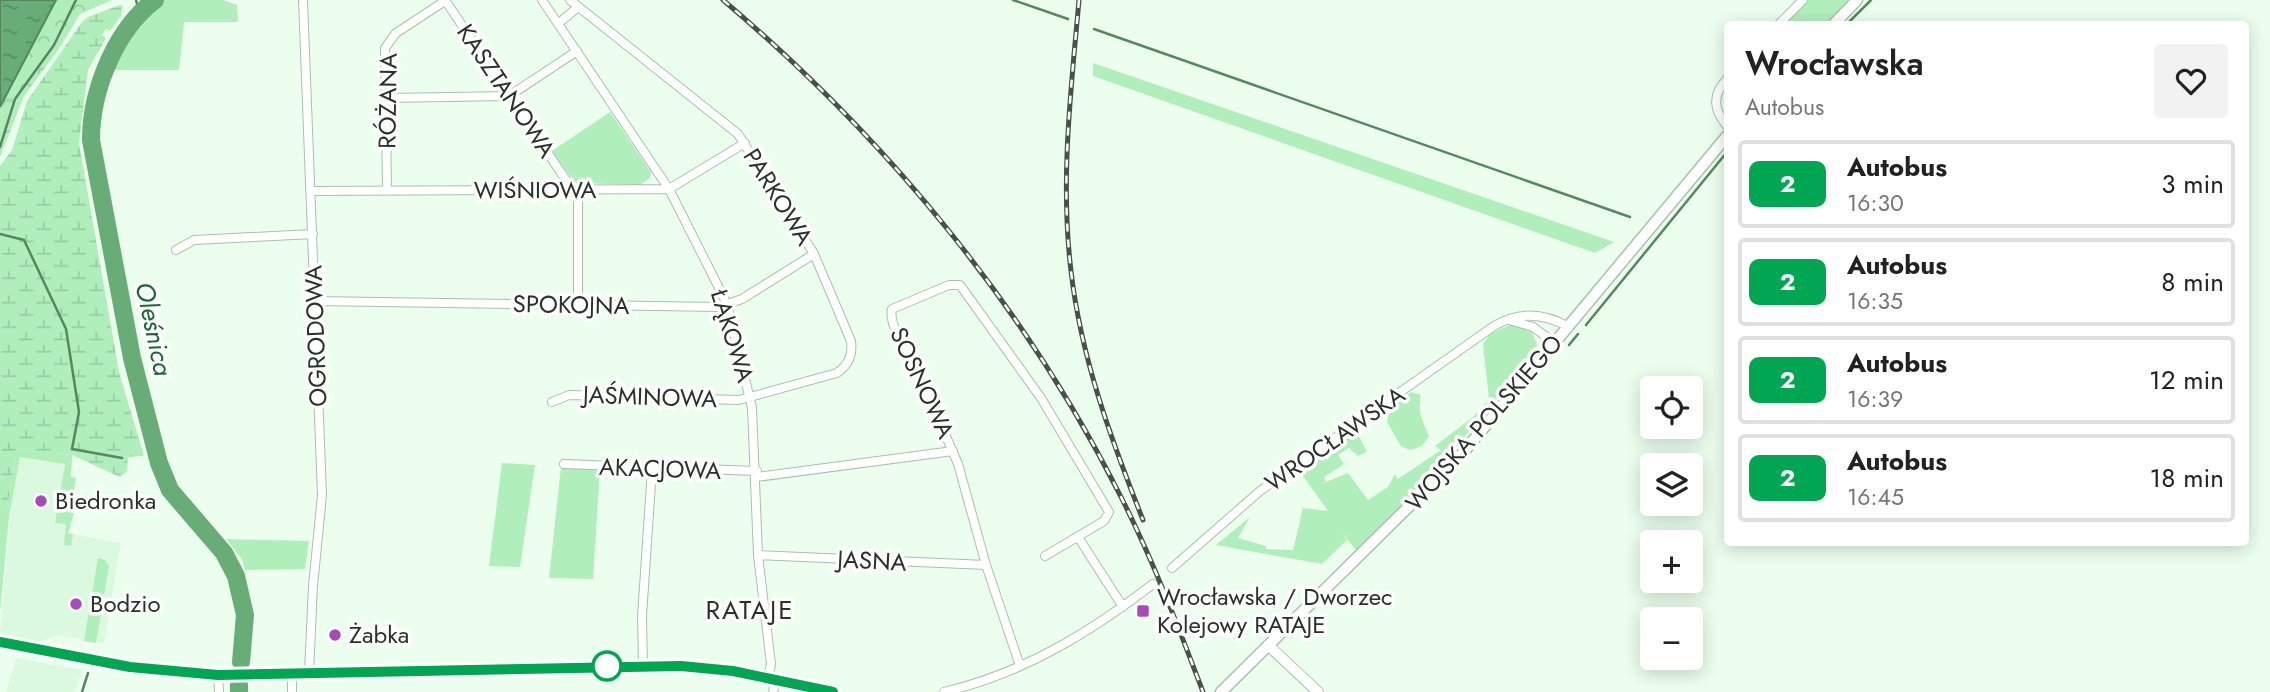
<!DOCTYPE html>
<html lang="pl">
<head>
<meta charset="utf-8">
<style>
	:root { --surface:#fff; --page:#f2f2f2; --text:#222; --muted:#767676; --line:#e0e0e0 }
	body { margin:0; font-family:Jost,sans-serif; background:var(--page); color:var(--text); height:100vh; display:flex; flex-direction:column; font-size:26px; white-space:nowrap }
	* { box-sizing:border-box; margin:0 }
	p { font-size:23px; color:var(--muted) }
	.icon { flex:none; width:38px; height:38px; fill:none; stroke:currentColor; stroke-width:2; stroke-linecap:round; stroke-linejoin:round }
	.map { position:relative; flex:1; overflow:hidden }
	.side { position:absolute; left:1724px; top:21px; width:525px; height:525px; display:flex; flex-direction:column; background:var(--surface); border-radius:7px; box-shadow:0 4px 18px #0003 }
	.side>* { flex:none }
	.badge { padding:0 14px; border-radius:10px; font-size:24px; line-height:46px }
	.fabs { position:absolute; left:1640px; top:376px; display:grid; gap:14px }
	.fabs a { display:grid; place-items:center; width:63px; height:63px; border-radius:7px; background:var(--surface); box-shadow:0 4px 18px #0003; font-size:35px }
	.map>.badge { position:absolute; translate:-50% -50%; box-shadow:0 0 0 4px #fff }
	.round { display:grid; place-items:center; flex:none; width:74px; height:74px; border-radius:7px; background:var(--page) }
	.summary { display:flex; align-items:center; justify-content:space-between; height:119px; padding:0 21px }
	h1 { font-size:33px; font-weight:600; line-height:52px }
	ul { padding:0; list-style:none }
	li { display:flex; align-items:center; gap:21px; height:88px; margin:0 14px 10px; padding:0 7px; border:4px solid var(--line); border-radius:7px }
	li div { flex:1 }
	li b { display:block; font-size:26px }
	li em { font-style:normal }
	li .badge { min-width:77px; font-weight:700; text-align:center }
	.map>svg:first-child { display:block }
</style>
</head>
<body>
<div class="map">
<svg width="2270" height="692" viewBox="0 0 2270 692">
	<defs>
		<pattern id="forest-crowns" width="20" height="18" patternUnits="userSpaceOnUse" patternTransform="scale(1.75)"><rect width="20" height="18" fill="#b0eebc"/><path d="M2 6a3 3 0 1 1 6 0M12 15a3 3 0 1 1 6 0" fill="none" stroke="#97cda2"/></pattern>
		<pattern id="wetland-marsh" width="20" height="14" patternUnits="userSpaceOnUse" patternTransform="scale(1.75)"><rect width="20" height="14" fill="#b0eebc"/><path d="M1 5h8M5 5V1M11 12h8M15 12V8" fill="none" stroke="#97cda2"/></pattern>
		<pattern id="water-ripples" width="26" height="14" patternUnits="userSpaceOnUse" patternTransform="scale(1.75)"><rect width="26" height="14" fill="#68ad77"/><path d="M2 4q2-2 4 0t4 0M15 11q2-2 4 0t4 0" fill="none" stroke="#568d62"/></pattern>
	</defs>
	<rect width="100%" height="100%" fill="#ecffef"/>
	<path fill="#daf9df" d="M17,449L72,455L68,533L121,543L104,643L57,635L40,642L0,633Z
		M16,658L82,670L75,692H6Z"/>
	<path fill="#b0eebc" d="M162,0H223L237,5L238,22H184L179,70H113L138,24Z
		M1806,0H1850L1826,24H1781Z
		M1093,63L1614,242L1595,253L1093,76Z
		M610,112L651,172L650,178L640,185L575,183L552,151Z
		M1510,325L1532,332L1537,345L1533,356L1423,486L1357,552L1342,532L1347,540L1322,564L1216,545L1250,517L1238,538L1266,546V549L1293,550L1303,508L1328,511L1298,469L1352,433L1359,436L1367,452L1358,456L1349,448L1338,455L1344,464L1324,477L1326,481L1321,484L1348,473L1368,500L1388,487L1395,474L1398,479L1441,450L1435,446L1473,417L1489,399L1483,344L1490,334Z
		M1411,392L1421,395C1417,411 1423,422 1429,436L1422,446L1410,450L1401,446L1387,422L1390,407Z
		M17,449L72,455L71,477L76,478L70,512L74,513L68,533L73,535L71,546L64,545L66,524L55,523L65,464L20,457L9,517L0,612V511L6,512Z
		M502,463L535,465L520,567L489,566Z
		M561,467L600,469L593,579L549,578Z
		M226,539L309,541L305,569L245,570L242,559Z
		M98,558L105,560L109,566L96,643L84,641Z"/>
	<path fill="url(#forest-crowns)" d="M56,0H112L80,14L59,49L24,96L0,157V107Z"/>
	<path fill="url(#wetland-marsh)" d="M120,5L123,6L121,16L110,31L106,29L102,35L106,38L88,70L79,143L119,372L144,456L128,457L127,471L120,477L72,455L17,449L6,513L0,511V166L12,150L27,101L82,22L88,17Z"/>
	<path fill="url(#water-ripples)" stroke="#558860" stroke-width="2" d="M0,0H56L0,107Z"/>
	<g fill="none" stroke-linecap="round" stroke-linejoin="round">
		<path stroke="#558860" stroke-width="2.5" d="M136,0L139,12
			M1013,0L1068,19
			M1847,24L1871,0
			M1094,29L1630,217
			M0,147L15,99L54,45L76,0
			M0,234L24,240L66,329L79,412L72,449L122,458
			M1586,325L1727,152
			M1569,345L1578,334
			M82,692L88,673"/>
		<path stroke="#68ad77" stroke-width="18" d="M155,0C115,30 91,91 91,140L132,358L159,463L170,490L224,553L236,576L245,615L241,662
			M239,685V692"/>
		<g stroke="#a9c0ad" stroke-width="10">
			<path id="minor" d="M303,0L322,495L313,586L309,672
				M445,0L578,198V305
				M542,0L669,189L727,304L752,408L758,555L771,664L768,679
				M559,23L578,7
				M1779,24L1803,0
				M1727,79C1712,95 1713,109 1727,126
				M387,98L509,96L577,51
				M387,190L385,48L396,33L445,1
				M311,191L669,189L745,143
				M176,250L194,240L313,234
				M315,301L719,307L742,299L814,254
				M1509,320L1533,327L1556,344
				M552,402L569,395L739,400L837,373C849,364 853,355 851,341L814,254L738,134L570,0
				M564,464L757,471
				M757,477L953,451
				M1078,537L1123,607
				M758,555L986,565
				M1172,568L1260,491L1494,326C1519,311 1544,313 1569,327
				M643,666L642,616L652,469
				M1020,666L986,565L958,464L909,351C900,344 889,320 892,309L949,285H960L1041,398L1109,512L1104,521L1045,556
				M292,673V692
				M218,675L219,692
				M773,692L776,680
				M944,692C1024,673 1089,633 1153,584"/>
		</g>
		<g stroke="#a9c0ad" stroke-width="12">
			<path id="tertiary" d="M0,642L105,663L213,674L681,666L733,671L823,692
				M1269,646L1318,692"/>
		</g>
		<g stroke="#a9c0ad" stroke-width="13">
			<path id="secondary" d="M1834,24L1857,0
				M1221,692L1461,455L1727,136"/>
		</g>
		<use href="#minor" stroke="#fff" stroke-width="8"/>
		<use href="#tertiary" stroke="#fff" stroke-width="10"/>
		<use href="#secondary" stroke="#fff" stroke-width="10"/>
		<g stroke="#475148" stroke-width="5">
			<path id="rail" d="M723,0C885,137 1025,306 1121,497C1153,560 1178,626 1203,692
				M1079,0C1071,90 1060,180 1071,271C1081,358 1111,439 1143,520"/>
		</g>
		<use href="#rail" stroke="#fff" stroke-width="2.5" stroke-dasharray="8" stroke-linecap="butt"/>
	</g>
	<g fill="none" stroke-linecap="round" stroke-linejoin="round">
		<g stroke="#fff" stroke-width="16">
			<path id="line" d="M0,642L130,667L218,675L681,666L733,671L833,692"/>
		</g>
		<use href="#line" stroke="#00a651" stroke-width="10"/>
	</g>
	<g fill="#a64bb7" stroke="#fff" stroke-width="2.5">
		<circle cx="41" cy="501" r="7"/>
		<circle cx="76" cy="604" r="7"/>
		<rect x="1136" y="604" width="14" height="14" rx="3.5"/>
		<circle cx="335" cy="635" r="7"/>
	</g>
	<circle fill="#fff" stroke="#00a651" stroke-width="3.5" cx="607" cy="666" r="14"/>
	<g text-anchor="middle" stroke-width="7" stroke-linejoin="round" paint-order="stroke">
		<g font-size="24" fill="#29322a" stroke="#fff">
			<text transform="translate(506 91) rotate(56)" y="8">KASZTANOWA</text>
			<text transform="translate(388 101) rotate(-89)" y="8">RÓŻANA</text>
			<text x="535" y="198">WIŚNIOWA</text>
			<text transform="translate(778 197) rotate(58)" y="8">PARKOWA</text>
			<text transform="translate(571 305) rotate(1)" y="8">SPOKOJNA</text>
			<text transform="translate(316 336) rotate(-92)" y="8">OGRODOWA</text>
			<text transform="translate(732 336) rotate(73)" y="8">ŁĄKOWA</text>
			<text transform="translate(922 383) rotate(65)" y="8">SOSNOWA</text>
			<text transform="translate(650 397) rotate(2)" y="8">JAŚMINOWA</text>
			<text transform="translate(1484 423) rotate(-49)" y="8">WOJSKA POLSKIEGO</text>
			<text transform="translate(1335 439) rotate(-35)" y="8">WROCŁAWSKA</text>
			<text transform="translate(660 469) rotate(2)" y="8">AKACJOWA</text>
			<text transform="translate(872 561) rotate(3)" y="8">JASNA</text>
		</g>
		<g font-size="24" fill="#29322a" stroke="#fff" text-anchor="start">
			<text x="55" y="509">Biedronka</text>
			<text x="1157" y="605">Wrocławska / Dworzec<tspan x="1157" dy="28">Kolejowy RATAJE</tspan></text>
			<text x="90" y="612">Bodzio</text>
			<text x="349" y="643">Żabka</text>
		</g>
		<g font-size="26" font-style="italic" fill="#1b6633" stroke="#fff">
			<text transform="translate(154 329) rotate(78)" y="9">Oleśnica</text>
		</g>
		<g font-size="26" letter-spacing="2" fill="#29322a" stroke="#fff">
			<text x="750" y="619">RATAJE</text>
		</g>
	</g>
</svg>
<div class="fabs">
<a><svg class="icon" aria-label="locate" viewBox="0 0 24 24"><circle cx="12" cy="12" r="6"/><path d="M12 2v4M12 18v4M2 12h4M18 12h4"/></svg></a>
<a><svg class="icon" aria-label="layers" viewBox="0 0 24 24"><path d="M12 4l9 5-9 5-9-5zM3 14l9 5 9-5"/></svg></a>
<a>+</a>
<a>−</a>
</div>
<section class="side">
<div class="summary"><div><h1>Wrocławska</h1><p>Autobus</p></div><a class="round"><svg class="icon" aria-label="heart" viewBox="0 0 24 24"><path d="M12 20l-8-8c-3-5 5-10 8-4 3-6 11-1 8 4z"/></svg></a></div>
<ul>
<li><span class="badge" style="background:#00a651;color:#fff">2</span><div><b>Autobus</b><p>16:30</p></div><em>3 min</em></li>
<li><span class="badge" style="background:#00a651;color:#fff">2</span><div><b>Autobus</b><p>16:35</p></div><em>8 min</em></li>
<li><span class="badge" style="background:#00a651;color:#fff">2</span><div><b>Autobus</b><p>16:39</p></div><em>12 min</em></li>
<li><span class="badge" style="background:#00a651;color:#fff">2</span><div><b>Autobus</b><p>16:45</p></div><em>18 min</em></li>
</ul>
</section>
</div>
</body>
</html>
